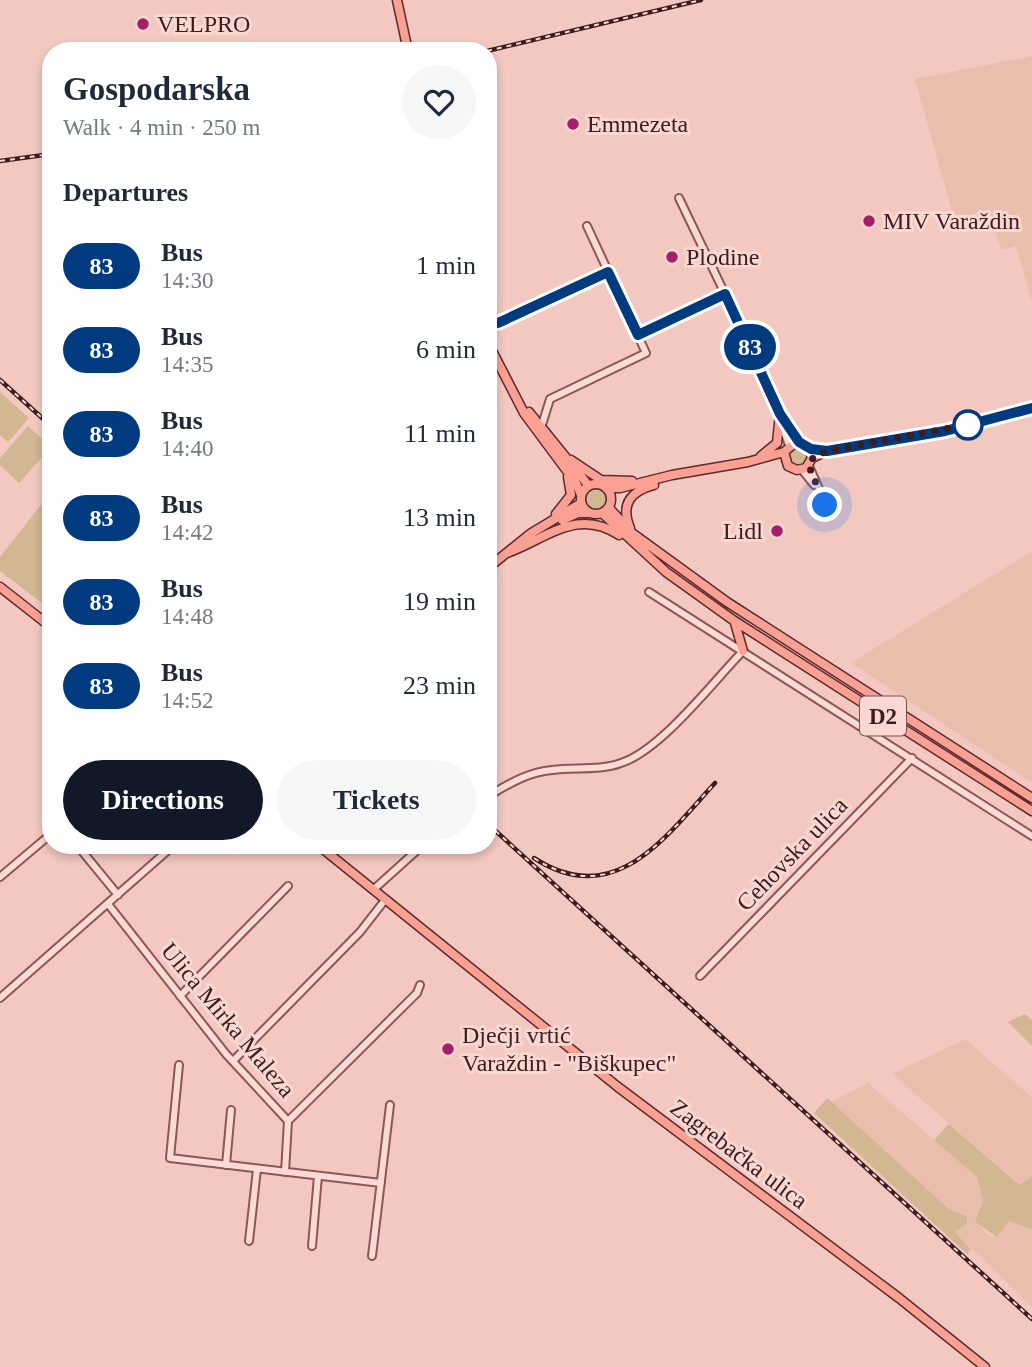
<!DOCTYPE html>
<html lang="en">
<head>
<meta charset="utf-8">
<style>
	:root { --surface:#fff; --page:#f6f6f7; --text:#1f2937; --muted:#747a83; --accent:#111827 }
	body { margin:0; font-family:Georgia,serif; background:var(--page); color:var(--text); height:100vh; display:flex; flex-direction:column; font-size:26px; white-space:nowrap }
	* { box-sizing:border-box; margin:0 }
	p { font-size:23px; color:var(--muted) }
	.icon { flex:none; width:38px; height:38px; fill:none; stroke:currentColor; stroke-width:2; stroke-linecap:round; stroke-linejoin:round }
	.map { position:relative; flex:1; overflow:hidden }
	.sheet { position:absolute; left:42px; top:42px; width:455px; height:812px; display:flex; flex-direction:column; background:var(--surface); border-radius:28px; box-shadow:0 4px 10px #0003 }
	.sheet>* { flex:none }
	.badge { padding:0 14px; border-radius:23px; font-size:24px; line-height:46px }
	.you { position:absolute; width:35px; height:35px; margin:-18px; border:5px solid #fff; border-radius:50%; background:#1a73e8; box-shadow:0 0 0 10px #1a73e833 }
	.map>.badge { position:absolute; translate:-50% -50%; box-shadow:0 0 0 4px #fff }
	h2 { padding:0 21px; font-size:26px; line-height:63px }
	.round { display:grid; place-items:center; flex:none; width:74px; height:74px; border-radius:37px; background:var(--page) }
	.headline { display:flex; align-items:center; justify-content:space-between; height:119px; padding:0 21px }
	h1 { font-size:33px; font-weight:700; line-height:52px }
	.button { display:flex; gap:14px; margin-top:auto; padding:14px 21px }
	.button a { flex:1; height:80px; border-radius:42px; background:var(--accent); color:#fff; font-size:28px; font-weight:700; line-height:80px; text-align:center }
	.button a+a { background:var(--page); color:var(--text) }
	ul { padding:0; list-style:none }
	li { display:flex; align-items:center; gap:21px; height:84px; padding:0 21px }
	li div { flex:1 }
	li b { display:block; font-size:26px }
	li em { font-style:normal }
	li .badge { min-width:77px; font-weight:700; text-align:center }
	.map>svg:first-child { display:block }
</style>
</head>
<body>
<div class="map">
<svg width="1032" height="1367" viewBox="0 0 1032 1367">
	<rect width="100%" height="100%" fill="#f3c8c0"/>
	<path fill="#eabead" d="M1032,56V302L1016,246L1001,250L990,210L954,219L915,79Z
		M1032,551V783L851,663Z
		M965,1039L1032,1097V1176L1021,1185L892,1074Z
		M868,1083L977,1177L983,1201L975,1222L990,1236L997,1237L1009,1221L1032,1230V1307L955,1232L968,1220L967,1216L950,1210L830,1102Z"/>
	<path fill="#d3b793" d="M0,392L29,418L8,442L0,435Z
		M28,426L51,447L19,483L0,465V458Z
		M788 456a10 10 0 1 1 20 0a10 10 0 1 1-20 0Z
		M583 500a12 12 0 1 1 24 0a12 12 0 1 1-24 0Z
		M51,492V610L0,571V557Z
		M1025,1014L1032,1020V1046L1008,1022Z
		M827,1098L950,1210L967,1216V1223L955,1232L971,1249L967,1254L814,1113Z
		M949,1124L1020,1185L1032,1176V1230L1009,1221L997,1237L975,1222L983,1201L977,1177L934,1140Z"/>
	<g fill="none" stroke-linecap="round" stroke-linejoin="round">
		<g stroke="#8f5557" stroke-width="10">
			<path id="minor" d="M679,198L725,294
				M488,319L498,323L608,272
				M637,335L725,294L763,374L789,445
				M783,418L799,441
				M541,428L550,399L646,353L587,226
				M809,466L826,505
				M802,470L814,485
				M649,592L1032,836
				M488,796C509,784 528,772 552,770C575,767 599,771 621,763C661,750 712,683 743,651
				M77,845L118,895
				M0,877L51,834
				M373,890L423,845
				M108,904L226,1054L288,1121L285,1172
				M700,976L912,758
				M180,996L288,886
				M0,998L174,845
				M233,1061L360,932L385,900
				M179,1065L170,1158L381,1183
				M288,1121L417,993L420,985
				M226,1165L231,1110
				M249,1241L257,1169
				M312,1246L318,1176
				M372,1256L390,1105"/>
		</g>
		<g stroke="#5c2a2f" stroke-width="11">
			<path id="major" d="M397,0L408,51
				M488,343L524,413L576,483L581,495
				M529,412L589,486
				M761,456L777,443L780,414
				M812,458L827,451L945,431L1032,408
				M571,460L601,480L632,481
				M581 499a15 15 0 1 1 30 0a15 15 0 1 1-30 0Z
				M606,488H620L672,475L748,462L784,452L796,442L808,445L812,458L806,468L797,470L788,466L784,452
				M609,508L632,533L727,602L1032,798
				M602,513L666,572L733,620L1032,811
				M556,514L571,495L568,477
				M562,520L578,513H589
				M630,528C620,504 631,491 654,485
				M507,553C546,539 577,507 619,535
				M488,568L530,534L581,503
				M0,587L51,627
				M735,623L743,651
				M318,845L618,1087L899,1298L985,1367"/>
		</g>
		<use href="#minor" stroke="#fddbd5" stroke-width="6"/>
		<use href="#major" stroke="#fba193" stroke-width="8"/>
		<g stroke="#3d1c1e" stroke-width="4.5">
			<path id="rail" d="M487,51L701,0
				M0,161L51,154
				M0,380L51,426
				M488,824L1032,1319
				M534,858C615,911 666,836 715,783"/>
		</g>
		<use href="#rail" stroke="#fad7d1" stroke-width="2" stroke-dasharray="5" stroke-linecap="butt"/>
	</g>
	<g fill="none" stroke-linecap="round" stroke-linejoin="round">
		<g stroke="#fff" stroke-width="16">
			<path id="line" d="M498,323L608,272L638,335L725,294L780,414L799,442L811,449L827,451L945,431L1032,408"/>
		</g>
		<use href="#line" stroke="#003b80" stroke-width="10"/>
		<path stroke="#3d1c1e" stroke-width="7" stroke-dasharray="0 12.6" d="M825,505L809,466L813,458L827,451L972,424L968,425"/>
	</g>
	<g fill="#a61e6a" stroke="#fad7d1" stroke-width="2.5">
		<circle cx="143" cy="24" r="7"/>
		<circle cx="573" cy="124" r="7"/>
		<circle cx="869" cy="221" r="7"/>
		<circle cx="672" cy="257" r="7"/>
		<circle cx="777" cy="531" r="7"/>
		<circle cx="448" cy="1049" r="7"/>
	</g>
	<circle fill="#fff" stroke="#003b80" stroke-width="3.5" cx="968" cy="425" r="14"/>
	<g text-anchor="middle" stroke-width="6" stroke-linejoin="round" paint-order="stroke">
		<rect fill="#fad7d1" stroke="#765454" stroke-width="2" x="860" y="696.5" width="46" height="39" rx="5"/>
		<g font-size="23" font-weight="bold" fill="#3d1c1e">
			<text x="883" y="724">D2</text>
		</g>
		<g font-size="24" fill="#3d1c1e" stroke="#fad7d1" text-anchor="start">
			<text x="157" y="32">VELPRO</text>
			<text x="587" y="132">Emmezeta</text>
			<text x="883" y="229">MIV Varaždin</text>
			<text x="686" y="265">Plodine</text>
			<text x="763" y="539" text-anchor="end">Lidl</text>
			<text x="462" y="1043">Dječji vrtić<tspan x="462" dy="28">Varaždin - "Biškupec"</tspan></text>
		</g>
		<g font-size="24" fill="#3d1c1e" stroke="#fad7d1">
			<text transform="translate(792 854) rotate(-46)" y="8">Cehovska ulica</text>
			<text transform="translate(228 1020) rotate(50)" y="8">Ulica Mirka Maleza</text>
			<text transform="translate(739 1154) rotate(37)" y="8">Zagrebačka ulica</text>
		</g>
	</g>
</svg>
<div class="you" style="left:825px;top:505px"></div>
<b class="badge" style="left:750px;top:347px;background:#003b80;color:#fff">83</b>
<section class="sheet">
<div class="headline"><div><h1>Gospodarska</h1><p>Walk · 4 min · 250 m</p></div><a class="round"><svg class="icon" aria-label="heart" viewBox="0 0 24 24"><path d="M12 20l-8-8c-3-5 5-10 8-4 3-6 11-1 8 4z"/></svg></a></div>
<h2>Departures</h2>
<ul>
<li><span class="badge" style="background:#003b80;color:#fff">83</span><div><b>Bus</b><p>14:30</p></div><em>1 min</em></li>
<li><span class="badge" style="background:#003b80;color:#fff">83</span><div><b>Bus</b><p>14:35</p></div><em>6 min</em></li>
<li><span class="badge" style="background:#003b80;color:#fff">83</span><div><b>Bus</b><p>14:40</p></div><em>11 min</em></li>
<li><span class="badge" style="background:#003b80;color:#fff">83</span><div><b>Bus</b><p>14:42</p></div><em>13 min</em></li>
<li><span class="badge" style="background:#003b80;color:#fff">83</span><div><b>Bus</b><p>14:48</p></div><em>19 min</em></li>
<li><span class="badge" style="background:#003b80;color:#fff">83</span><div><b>Bus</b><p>14:52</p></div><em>23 min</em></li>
</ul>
<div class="button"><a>Directions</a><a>Tickets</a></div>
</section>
</div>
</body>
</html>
